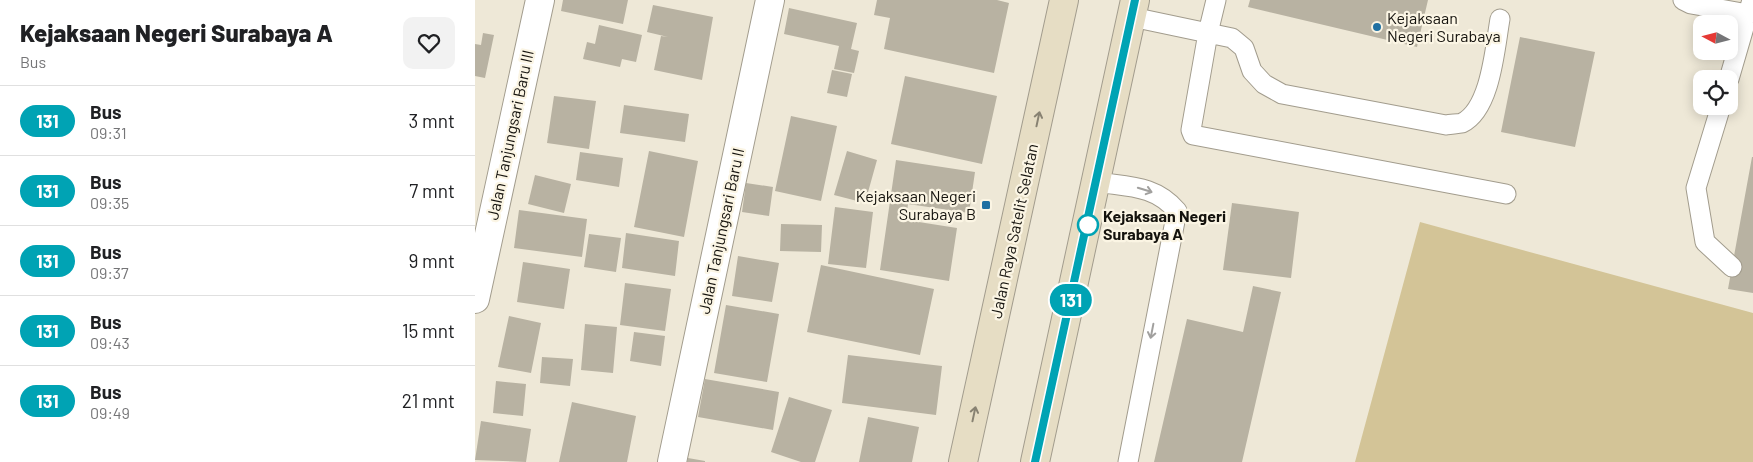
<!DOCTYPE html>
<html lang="id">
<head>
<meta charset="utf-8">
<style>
	:root { --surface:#fff; --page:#f2f2f2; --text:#202124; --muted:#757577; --line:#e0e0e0 }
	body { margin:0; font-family:Barlow,sans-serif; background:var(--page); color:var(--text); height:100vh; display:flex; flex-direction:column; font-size:19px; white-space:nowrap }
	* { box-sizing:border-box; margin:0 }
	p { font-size:16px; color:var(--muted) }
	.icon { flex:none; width:28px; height:28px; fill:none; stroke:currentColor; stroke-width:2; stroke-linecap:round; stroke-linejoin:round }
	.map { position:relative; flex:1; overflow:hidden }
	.side { display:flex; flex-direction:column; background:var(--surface); width:475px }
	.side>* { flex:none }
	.badge { padding:0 10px; border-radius:16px; font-size:18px; line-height:32px }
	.needle { width:32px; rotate:277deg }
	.fabs { position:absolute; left:1218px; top:15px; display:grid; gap:10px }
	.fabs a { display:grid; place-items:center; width:45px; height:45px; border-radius:10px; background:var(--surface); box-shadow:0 2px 12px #0003; font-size:25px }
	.map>.badge { position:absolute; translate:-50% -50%; box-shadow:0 0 0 2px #fff }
	.round { display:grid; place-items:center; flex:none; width:52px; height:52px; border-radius:10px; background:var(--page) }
	.head { display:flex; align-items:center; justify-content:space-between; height:85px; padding:0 20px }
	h1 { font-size:24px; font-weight:800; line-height:38px }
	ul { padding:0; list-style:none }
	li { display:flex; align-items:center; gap:15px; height:70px; padding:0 20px; border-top:1px solid var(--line) }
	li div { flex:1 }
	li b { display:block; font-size:19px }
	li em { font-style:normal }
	li .badge { min-width:55px; font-weight:700; text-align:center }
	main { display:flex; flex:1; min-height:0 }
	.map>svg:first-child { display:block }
</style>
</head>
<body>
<main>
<section class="side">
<div class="head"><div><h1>Kejaksaan Negeri Surabaya A</h1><p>Bus</p></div><a class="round"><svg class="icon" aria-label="heart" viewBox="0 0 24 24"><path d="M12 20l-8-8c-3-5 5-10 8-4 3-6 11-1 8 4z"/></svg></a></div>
<ul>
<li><span class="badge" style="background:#00a3b4;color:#fff">131</span><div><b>Bus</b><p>09:31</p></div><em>3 mnt</em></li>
<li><span class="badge" style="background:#00a3b4;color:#fff">131</span><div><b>Bus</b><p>09:35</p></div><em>7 mnt</em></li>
<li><span class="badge" style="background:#00a3b4;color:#fff">131</span><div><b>Bus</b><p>09:37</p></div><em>9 mnt</em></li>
<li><span class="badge" style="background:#00a3b4;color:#fff">131</span><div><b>Bus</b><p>09:43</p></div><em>15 mnt</em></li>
<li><span class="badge" style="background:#00a3b4;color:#fff">131</span><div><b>Bus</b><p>09:49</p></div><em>21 mnt</em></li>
</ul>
</section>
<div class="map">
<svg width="1278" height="462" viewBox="0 0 1278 462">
	<rect width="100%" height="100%" fill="#eee8d7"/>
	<path fill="#d3c497" d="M945,222L1278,313V462H880Z"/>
	<path fill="#b8b2a2" d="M88,0H153L148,24L86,11Z
		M402,0H522L534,3L519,73L409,49L415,18L399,15Z
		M775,0H953L942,47L773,7Z
		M178,5L238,17L227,80L179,70L186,36L193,37L172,32Z
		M314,8L382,23L376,49L384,51L379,73L359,69L364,46L309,34Z
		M124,25L167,35L161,62L147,59L145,67L108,59L112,42L120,44Z
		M8,33L19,35L10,78L0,76V44L6,45Z
		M1045,37L1120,52L1100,147L1026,132Z
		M357,70L377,74L372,97L352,93Z
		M430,76L522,96L507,164L416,144Z
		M79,96L121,101L114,149L72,143Z
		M149,105L214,114L210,142L145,133Z
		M316,116L362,126L346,201L300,191Z
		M174,151L223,161L209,237L159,227Z
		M372,151L402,160L390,203L359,195Z
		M105,152L148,158L144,187L101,180Z
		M1277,157H1278V293L1253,289Z
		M421,160L500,172L494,213L433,204L431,220L482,228L474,281L405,270Z
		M60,175L96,184L89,213L53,204Z
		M271,183L298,187L294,216L267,212Z
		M757,203L824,212L816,278L748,270Z
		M360,207L398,212L391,268L353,264Z
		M44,210L112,219L107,257L39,248Z
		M306,224L347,225L346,252L305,251Z
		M151,233L204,241L200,276L147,268Z
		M114,234L146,238L141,272L109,267Z
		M263,256L304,263L297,302L257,296Z
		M48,262L95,269L89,309L42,302Z
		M346,265L459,289L445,355L332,332Z
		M150,283L196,289L190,331L145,325Z
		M778,286L806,292L767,462H679L712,319L768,332Z
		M251,305L304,314L292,382L239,373Z
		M34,316L66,323L56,373L23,367Z
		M110,324L142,327L138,373L106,370Z
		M159,332L190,336L186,366L155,361Z
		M373,355L467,366L461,415L367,403Z
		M67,357L98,359L95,386L65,383Z
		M230,379L304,392L298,430L223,417Z
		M21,381L51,384L48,416L18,413Z
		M314,397L357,410L340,462H326L296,452Z
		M97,402L161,416L152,462H84Z
		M393,417L444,427L437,462H384Z
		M6,421L56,429L51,462L0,460Z
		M213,458L230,461V462H212Z"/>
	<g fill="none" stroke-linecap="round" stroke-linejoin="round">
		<g stroke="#a29c8d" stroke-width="21">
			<path id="service" d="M741,0L733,33L757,38L769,48L777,71L789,84L807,94L971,125C976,124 982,124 987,123C1016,109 1020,47 1025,19
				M1208,0L1216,4L1273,14
				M657,17L733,33L716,130L718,135L1031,194
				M1254,79L1277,0
				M1246,106L1221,188L1230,242L1257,267
				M622,182C654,187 680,185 702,211L653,462"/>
		</g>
		<g stroke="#a29c8d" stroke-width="30">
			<path id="minor" d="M0,299L65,0
				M197,462L295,0"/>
		</g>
		<g stroke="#a29c8d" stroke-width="30">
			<path id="secondary" d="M488,462L589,0
				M560,462L660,0"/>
		</g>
		<use href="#service" stroke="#fff" stroke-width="19"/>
		<use href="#minor" stroke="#fff" stroke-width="28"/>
		<use href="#secondary" stroke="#e6ddc4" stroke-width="28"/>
	</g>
	<defs><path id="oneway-shaft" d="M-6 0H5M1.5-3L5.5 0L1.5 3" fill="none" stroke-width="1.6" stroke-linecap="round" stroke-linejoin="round" transform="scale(1.25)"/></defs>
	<g stroke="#888272">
		<use href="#oneway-shaft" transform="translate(563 119) rotate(-78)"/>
		<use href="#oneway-shaft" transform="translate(499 414) rotate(-78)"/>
	</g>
	<g stroke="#a1a09e">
		<use href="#oneway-shaft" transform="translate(670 190) rotate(17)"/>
		<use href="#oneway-shaft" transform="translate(677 331) rotate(101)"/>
	</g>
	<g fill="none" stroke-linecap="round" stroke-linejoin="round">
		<g stroke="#fff" stroke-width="11">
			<path id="line" d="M560,462L660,0"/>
		</g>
		<use href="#line" stroke="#00a3b4" stroke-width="8"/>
	</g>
	<g fill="#2070a2" stroke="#fbf5e4" stroke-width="2">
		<circle cx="902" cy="27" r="5"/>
		<rect x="506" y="200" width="10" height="10" rx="2.5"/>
	</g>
	<circle fill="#fff" stroke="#00a3b4" stroke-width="2.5" cx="613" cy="225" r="10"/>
	<g text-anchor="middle" stroke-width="4.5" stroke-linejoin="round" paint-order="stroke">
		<g font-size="16" fill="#14120d" stroke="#fbf5e4" text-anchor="start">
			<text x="912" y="24">Kejaksaan<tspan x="912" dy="18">Negeri Surabaya</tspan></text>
			<text x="501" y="202" text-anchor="end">Kejaksaan Negeri<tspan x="501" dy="18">Surabaya B</tspan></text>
		</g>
		<g font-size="16" fill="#14120d" stroke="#fbf5e4">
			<text transform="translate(35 135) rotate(-78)" y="6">Jalan Tanjungsari Baru III</text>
			<text transform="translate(246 231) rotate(-78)" y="6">Jalan Tanjungsari Baru II</text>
			<text transform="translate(539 231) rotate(-78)" y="6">Jalan Raya Satelit Selatan</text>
		</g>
		<g font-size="16" font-weight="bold" fill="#14120d" stroke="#fbf5e4" text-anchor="start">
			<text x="628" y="222">Kejaksaan Negeri<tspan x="628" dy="18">Surabaya A</tspan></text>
		</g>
	</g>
</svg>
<div class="fabs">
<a><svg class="needle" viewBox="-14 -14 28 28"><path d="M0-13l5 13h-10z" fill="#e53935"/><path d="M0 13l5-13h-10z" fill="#757577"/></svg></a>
<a><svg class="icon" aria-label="locate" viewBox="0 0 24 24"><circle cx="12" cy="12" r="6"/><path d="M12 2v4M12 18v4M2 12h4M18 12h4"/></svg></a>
</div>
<b class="badge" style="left:596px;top:300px;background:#00a3b4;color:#fff">131</b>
</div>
</main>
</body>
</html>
